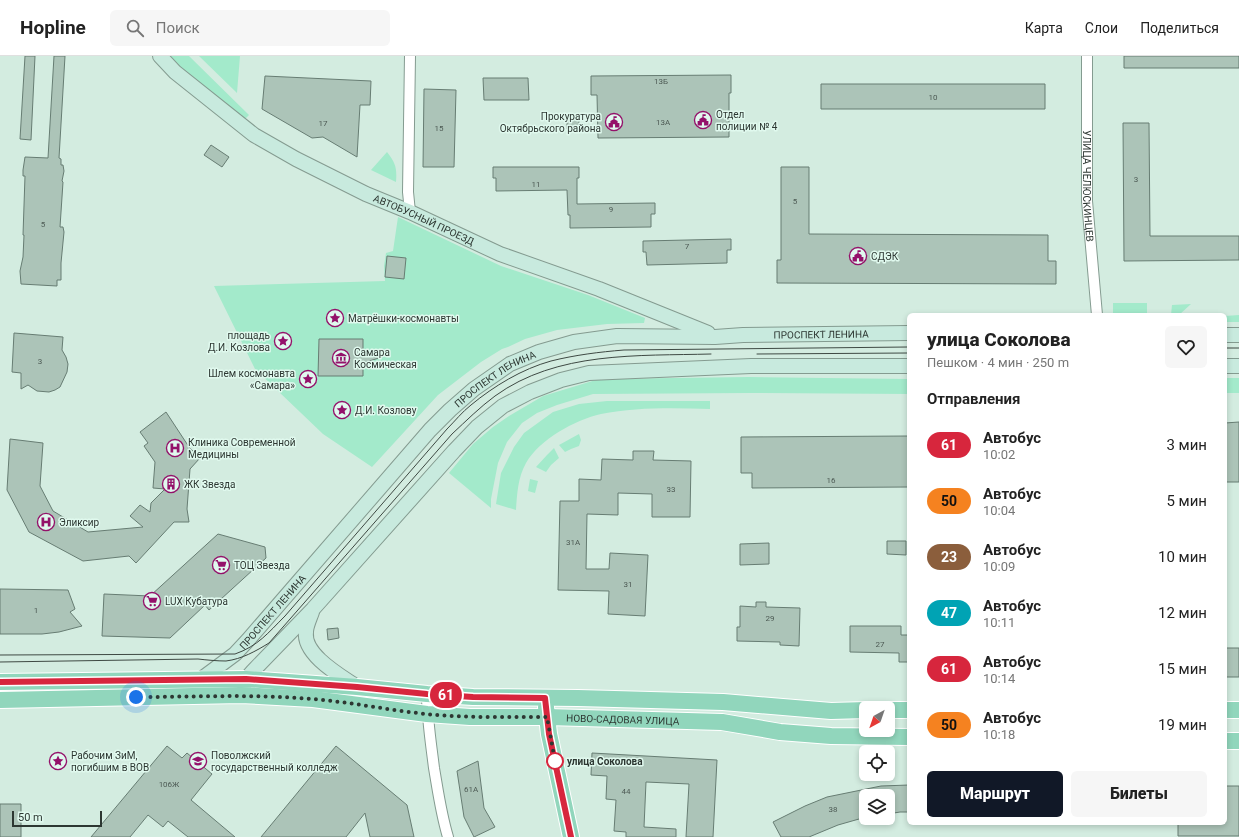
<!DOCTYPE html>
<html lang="ru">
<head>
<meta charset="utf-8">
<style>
	:root { --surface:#fff; --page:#f6f6f6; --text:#222; --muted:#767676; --line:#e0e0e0; --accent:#111827 }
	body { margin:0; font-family:Roboto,sans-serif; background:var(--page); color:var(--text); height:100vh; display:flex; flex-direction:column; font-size:15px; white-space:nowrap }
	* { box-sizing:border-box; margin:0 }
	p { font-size:13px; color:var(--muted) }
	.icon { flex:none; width:22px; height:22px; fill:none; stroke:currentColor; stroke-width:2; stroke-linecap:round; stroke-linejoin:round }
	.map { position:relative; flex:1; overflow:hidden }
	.drawer { position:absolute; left:907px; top:257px; width:320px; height:512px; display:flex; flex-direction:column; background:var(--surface); border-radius:6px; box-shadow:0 2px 6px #0003 }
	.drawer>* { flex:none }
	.badge { padding:0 8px; border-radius:13px; font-size:14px; line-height:26px }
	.needle { width:26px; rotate:220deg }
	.fabs { position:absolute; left:859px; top:645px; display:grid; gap:8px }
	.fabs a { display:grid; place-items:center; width:36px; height:36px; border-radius:6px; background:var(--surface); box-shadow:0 2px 6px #0003; font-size:20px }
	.scale { position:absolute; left:12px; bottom:10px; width:90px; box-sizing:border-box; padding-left:4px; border:2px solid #2d3732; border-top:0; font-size:11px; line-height:14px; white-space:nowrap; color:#2d3732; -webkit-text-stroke:3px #e0f9ee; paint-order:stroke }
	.you { position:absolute; width:20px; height:20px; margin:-10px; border:3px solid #fff; border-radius:50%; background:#1a73e8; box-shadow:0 0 0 6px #1a73e833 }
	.map>.badge { position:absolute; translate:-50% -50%; box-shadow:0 0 0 2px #fff }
	h2 { padding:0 20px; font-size:15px; line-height:36px }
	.round { display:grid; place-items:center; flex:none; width:42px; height:42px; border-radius:6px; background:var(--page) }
	.headline { display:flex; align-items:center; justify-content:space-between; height:68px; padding:0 20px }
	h1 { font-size:19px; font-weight:800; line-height:30px }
	.action { display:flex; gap:8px; margin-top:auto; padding:8px 20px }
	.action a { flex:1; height:46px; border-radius:6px; background:var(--accent); color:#fff; font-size:16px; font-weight:800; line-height:46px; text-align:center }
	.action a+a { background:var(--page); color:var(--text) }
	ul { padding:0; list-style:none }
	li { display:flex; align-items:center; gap:12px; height:56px; padding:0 20px }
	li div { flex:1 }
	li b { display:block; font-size:15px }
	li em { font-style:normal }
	li .badge { min-width:44px; font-weight:700; text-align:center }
	header { display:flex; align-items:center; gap:24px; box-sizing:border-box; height:56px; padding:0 20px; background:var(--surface); border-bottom:1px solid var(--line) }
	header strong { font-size:19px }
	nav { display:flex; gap:22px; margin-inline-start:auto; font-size:14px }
	.search { width:280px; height:36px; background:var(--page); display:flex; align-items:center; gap:10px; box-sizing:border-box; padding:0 14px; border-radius:6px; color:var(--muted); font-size:15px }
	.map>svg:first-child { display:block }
</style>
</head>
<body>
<header>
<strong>Hopline</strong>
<div class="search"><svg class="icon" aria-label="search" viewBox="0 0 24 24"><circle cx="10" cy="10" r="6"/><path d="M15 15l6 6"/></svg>Поиск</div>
<nav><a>Карта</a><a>Слои</a><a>Поделиться</a></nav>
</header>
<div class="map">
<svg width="1239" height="781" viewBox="0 0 1239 781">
	<rect width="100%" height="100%" fill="#d3ece0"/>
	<path fill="#a3eacb" d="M166,0H189L249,59L244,64Z
		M199,0H240L237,37Z
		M387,96C396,107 397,113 396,126L371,114Z
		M398,161L501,210L588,239L645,262L644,267L607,268L557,274L525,283L508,291L502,293L481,306L438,339L372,411L323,378L255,313L214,230L385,225L384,210L386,197L393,195Z
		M1113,247H1147V258L1113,259Z
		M1191,248L1179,259H1171L1172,249Z
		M1239,259V266H1225V260Z
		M749,321L909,323V338L749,337L593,338L557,349L537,357L522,367L507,386L498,407L491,443V452L449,417L473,388L493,371L509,360L543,340L599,323Z
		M1225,322H1239V337H1225Z
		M607,345H710V353C674,352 636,351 601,358C575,364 540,383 526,407C518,421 517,438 516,454L496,448L501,417L514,391L524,377L553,356L579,348Z
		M579,378L581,384L579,390L571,393L565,396L559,389Z
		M554,392L559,402L551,409L546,416L536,411L547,399Z
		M530,423L538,425L535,437L528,435Z"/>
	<path fill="#acc4b8" stroke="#677d73" d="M25,0H35L31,84L20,83Z
		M54,0H65L59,102L61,103V109H63L64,115L62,125L63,126L60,171H63L64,176L61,207V224H57V230L21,228L20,215L23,201L24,179H23L25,120H23V114L25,101L48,102Z
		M1124,0H1239V12H1124Z
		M731,19V37H729V81L598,82L597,39H591V20Z
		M265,20L371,25L370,49H360L357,101L323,81L312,82L262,53Z
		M483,22H528L529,44H484Z
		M821,28H1045V53H821Z
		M424,33L456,34L454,111H423Z
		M567,59H579V73H567Z
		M1123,67H1149L1150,180H1239V204L1124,205Z
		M211,89L229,101L222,111L204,99Z
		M493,111H579V122H577V148L655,147V158H651V171L570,172V159H568L567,134L496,135V122H493Z
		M781,111H809V178L1048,179V205H1056V228L777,227V204H781Z
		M731,183V194H727V207L647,209L646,196H643V185Z
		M387,200L406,202L404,223L385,221Z
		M14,277L63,281L62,294L66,301L68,308L67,316L60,331L55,334L49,336L37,335L28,329L21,333V317L12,316Z
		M319,283H363V298L382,301L363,307V320H318Z
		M166,356L189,391L200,402L190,413L187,453L189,466H174L136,507L129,500L83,505L29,476L7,434L10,383L43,387L40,430L53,455L88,476L143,471L130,460L140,449L150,456L151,447L165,433L153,432L155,406L144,390L148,387L140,376Z
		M1239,366V426H1225V367Z
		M909,380V431L752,432V417H741V381Z
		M633,395H654L653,404L691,405L690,461H652V438L618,437V459L587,458L586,513H609L610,497L648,499L645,560L608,558L609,535L558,534L560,445H579V423L601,424L602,403L633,404Z
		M218,478L265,491L266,502L209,554L205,549L170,582L102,580L104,538L150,540Z
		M887,485H906V499L887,498Z
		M769,487V508L740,509V488Z
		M0,533L68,534L75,553L70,556L82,570L59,576L42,578H0Z
		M756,546H766V551L800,552L799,590L780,589V586L737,585V571H740V550L756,551Z
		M850,570H901V579H909V606H899V597L850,596Z
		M338,572L339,582L328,584L327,573Z
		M1225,592H1239V621H1225Z
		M167,690L182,702L187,697L212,718L191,744L235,781H188L168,765L163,771L148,759L130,781H91Z
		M336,690L407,749L414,781H370L365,757L346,781H261Z
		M592,697L717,704L713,781H686L689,728L646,726L644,771L676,773V781H626V776L614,775L616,744L606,743L607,720L591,719Z
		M478,705L484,752L495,771L474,781L464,761L457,715Z
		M909,729V756H900L888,758V740H866V761L838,769L809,781H781L773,766L805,750L827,741L881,730Z
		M1225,730H1239V780H1178V767H1225Z
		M0,748H21V781H0Z"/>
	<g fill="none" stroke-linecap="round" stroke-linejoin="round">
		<g stroke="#849b90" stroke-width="12">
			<g id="street">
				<path id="s1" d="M1087,0V145L1097,259"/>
				<path d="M410,156L408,136L410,0"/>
				<path d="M427,638C427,663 431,687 434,712C438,735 441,758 448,781"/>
			</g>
		</g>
		<g stroke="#849b90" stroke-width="16">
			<g id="secondary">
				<path id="s2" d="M160,0L175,16L254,79L296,103L366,138L410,156L500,198L599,233L708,277"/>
				<path d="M1225,279H1239"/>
				<path d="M1225,310H1239"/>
				<path d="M312,556C310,562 306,570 306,576C303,599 341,620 357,631"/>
				<path id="s3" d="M200,624L235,598L248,584L430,374L450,354L474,333L510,308L539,296L574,286L617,280L715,281L743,279L909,277"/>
				<path d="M244,631L246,623L253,615L313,553L454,395L477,371L503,350L530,336L561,324L589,317L751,310H909"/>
			</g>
		</g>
		<g stroke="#fff" stroke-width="18">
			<g id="primary">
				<path d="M0,626L246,623L357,631L427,638L473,641L578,642L723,646L831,655L866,654"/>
				<path id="s4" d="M0,644L241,639L313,643L427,658L470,661H547L722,666L780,676L831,680L909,681"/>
				<path d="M546,651L549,678L571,781"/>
				<path d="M888,654H909"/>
				<path d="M1225,654H1239"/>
				<path d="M1225,685H1239"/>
			</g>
		</g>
		<use href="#street" stroke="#fff" stroke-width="10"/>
		<use href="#secondary" stroke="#c8eade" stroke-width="14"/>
		<use href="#primary" stroke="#91d6bc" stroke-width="16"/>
		<path stroke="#3e4943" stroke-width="1" d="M1225,292H1239
			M757,298L909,297
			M0,599L235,598C258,590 268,577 285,560L447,373C455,365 462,356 471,349C494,330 522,313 551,305C575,299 599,296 624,294L909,291
			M0,606L198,603C207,604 217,605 226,605C242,603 256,595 269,587L452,378C466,365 480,351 495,340C557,295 638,300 711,298"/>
	</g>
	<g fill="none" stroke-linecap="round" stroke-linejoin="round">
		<g stroke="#fff" stroke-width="9">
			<path id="line" d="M0,626L246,623L357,631L427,638L473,641L545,642L549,678L571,781"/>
		</g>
		<use href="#line" stroke="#d7263d" stroke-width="6"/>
		<path stroke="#2d3732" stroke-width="4" stroke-dasharray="0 7.2" d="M136,641C195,641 253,638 312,643C350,646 388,654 426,658C466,662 507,661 547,661L555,705"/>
	</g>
	<defs>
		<g id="civic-ring" transform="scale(0.9)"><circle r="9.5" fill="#e0f9ee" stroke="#94116a" stroke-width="1.5"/><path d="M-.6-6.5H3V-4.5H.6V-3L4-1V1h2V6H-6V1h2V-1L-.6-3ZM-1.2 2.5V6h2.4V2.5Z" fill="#94116a"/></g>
		<g id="sight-ring" transform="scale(0.9)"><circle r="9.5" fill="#e0f9ee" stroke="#94116a" stroke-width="1.5"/><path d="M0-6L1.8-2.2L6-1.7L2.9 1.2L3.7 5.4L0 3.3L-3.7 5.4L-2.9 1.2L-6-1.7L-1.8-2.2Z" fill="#94116a"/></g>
		<g id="museum-ring" transform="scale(0.9)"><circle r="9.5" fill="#e0f9ee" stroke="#94116a" stroke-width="1.5"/><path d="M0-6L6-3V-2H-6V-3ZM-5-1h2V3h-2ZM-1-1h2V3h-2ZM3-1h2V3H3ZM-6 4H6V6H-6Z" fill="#94116a"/></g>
		<g id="hospital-ring" transform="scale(0.9)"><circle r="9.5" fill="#e0f9ee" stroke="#94116a" stroke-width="1.5"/><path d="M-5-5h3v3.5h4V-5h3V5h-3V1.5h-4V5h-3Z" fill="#94116a"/></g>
		<g id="building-ring" transform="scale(0.9)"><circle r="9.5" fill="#e0f9ee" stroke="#94116a" stroke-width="1.5"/><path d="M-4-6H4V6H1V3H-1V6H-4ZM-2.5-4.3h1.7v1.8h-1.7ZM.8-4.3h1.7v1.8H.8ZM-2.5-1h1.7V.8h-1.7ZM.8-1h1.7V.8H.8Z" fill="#94116a"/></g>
		<g id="supermarket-ring" transform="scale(0.9)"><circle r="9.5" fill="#e0f9ee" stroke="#94116a" stroke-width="1.5"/><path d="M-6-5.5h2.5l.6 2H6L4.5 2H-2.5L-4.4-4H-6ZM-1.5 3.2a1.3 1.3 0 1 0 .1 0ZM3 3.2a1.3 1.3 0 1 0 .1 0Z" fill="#94116a"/></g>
		<g id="university-ring" transform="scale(0.9)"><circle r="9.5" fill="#e0f9ee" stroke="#94116a" stroke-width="1.5"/><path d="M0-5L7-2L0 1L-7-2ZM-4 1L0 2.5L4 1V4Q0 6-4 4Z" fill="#94116a"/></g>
	</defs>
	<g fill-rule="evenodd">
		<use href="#civic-ring" x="703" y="64"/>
		<use href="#civic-ring" x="614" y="66"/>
		<use href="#civic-ring" x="858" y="200"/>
		<use href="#sight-ring" x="335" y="262"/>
		<use href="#sight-ring" x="283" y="285"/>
		<use href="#museum-ring" x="341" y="302"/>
		<use href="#sight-ring" x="308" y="323"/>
		<use href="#sight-ring" x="342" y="354"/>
		<use href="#hospital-ring" x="175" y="392"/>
		<use href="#building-ring" x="171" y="428"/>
		<use href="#hospital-ring" x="46" y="466"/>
		<use href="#supermarket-ring" x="221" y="509"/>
		<use href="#supermarket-ring" x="152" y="545"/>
		<use href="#sight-ring" x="58" y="705"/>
		<use href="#university-ring" x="198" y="705"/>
	</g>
	<circle fill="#fff" stroke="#d7263d" stroke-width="2" cx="555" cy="705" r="8"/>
	<g text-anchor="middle" stroke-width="3" stroke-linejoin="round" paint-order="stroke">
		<g font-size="8" fill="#4d5a54">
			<text x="661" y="28">13Б</text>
			<text x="933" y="44">10</text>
			<text x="663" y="69">13А</text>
			<text x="323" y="70">17</text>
			<text x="439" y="75">15</text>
			<text x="1136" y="126">3</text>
			<text x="536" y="131">11</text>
			<text x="795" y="148">5</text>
			<text x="611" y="156">9</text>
			<text x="43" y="171">5</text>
			<text x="687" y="193">7</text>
			<text x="40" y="308">3</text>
			<text x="831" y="427">16</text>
			<text x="671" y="436">33</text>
			<text x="573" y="489">31А</text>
			<text x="628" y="531">31</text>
			<text x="36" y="557">1</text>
			<text x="770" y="565">29</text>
			<text x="880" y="591">27</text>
			<text x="169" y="731">106Ж</text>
			<text x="471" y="736">61А</text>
			<text x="626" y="738">44</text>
			<text x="833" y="756">38</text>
		</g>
		<g font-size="10" fill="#2d3732" stroke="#e0f9ee" text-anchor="start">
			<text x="716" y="62">Отдел<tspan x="716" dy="12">полиции № 4</tspan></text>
			<text x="601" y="64" text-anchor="end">Прокуратура<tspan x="601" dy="12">Октябрьского района</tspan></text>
			<text x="871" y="204">СДЭК</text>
			<text x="348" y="266">Матрёшки-космонавты</text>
			<text x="270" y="283" text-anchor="end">площадь<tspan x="270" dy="12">Д.И. Козлова</tspan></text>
			<text x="354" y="300">Самара<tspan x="354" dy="12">Космическая</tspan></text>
			<text x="295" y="321" text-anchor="end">Шлем космонавта<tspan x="295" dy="12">«Самара»</tspan></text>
			<text x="355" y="358">Д.И. Козлову</text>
			<text x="188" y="390">Клиника Современной<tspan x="188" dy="12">Медицины</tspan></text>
			<text x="184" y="432">ЖК Звезда</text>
			<text x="59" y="470">Эликсир</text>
			<text x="234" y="513">ТОЦ Звезда</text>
			<text x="165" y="549">LUX Кубатура</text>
			<text x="71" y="703">Рабочим ЗиМ,<tspan x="71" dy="12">погибшим в ВОВ</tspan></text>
			<text x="211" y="703">Поволжский<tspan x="211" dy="12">государственный колледж</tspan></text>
		</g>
		<g font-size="10" fill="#2d3732" stroke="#e0f9ee">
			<text dy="4" stroke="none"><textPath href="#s1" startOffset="130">УЛИЦА ЧЕЛЮСКИНЦЕВ</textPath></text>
			<text dy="4" stroke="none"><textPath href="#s2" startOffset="313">АВТОБУСНЫЙ ПРОЕЗД</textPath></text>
			<text dy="4" stroke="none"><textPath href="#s3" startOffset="760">ПРОСПЕКТ ЛЕНИНА</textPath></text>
			<text dy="4" stroke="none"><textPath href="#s3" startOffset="424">ПРОСПЕКТ ЛЕНИНА</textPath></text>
			<text dy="4" stroke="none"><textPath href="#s3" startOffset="100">ПРОСПЕКТ ЛЕНИНА</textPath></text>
			<text dy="4" stroke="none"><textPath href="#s4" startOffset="624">НОВО-САДОВАЯ УЛИЦА</textPath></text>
		</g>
		<g font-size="10" font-weight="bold" fill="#2d3732" stroke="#e0f9ee" text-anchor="start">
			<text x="567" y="709">улица Соколова</text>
		</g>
	</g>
</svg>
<div class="fabs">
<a><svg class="needle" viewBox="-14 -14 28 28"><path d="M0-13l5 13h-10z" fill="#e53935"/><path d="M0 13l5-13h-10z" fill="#767676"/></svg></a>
<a><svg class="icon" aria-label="locate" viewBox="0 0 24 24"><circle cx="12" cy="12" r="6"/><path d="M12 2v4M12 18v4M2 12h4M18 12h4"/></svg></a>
<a><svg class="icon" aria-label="layers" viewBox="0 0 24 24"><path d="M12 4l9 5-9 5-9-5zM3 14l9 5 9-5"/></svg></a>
</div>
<div class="scale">50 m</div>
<div class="you" style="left:136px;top:641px"></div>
<b class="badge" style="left:446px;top:639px;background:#d7263d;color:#fff">61</b>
<section class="drawer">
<div class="headline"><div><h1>улица Соколова</h1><p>Пешком · 4 мин · 250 m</p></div><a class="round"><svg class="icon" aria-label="heart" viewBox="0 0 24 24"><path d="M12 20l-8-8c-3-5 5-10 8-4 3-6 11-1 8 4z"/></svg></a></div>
<h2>Отправления</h2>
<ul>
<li><span class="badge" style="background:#d7263d;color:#fff">61</span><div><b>Автобус</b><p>10:02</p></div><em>3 мин</em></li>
<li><span class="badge" style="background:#f58220;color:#111">50</span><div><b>Автобус</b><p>10:04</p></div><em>5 мин</em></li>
<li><span class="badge" style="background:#8b5e3c;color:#fff">23</span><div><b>Автобус</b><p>10:09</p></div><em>10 мин</em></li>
<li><span class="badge" style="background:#00a3b4;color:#fff">47</span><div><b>Автобус</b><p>10:11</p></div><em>12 мин</em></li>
<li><span class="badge" style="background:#d7263d;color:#fff">61</span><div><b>Автобус</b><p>10:14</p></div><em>15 мин</em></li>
<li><span class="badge" style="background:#f58220;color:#111">50</span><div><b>Автобус</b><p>10:18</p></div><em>19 мин</em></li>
</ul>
<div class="action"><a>Маршрут</a><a>Билеты</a></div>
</section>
</div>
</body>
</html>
